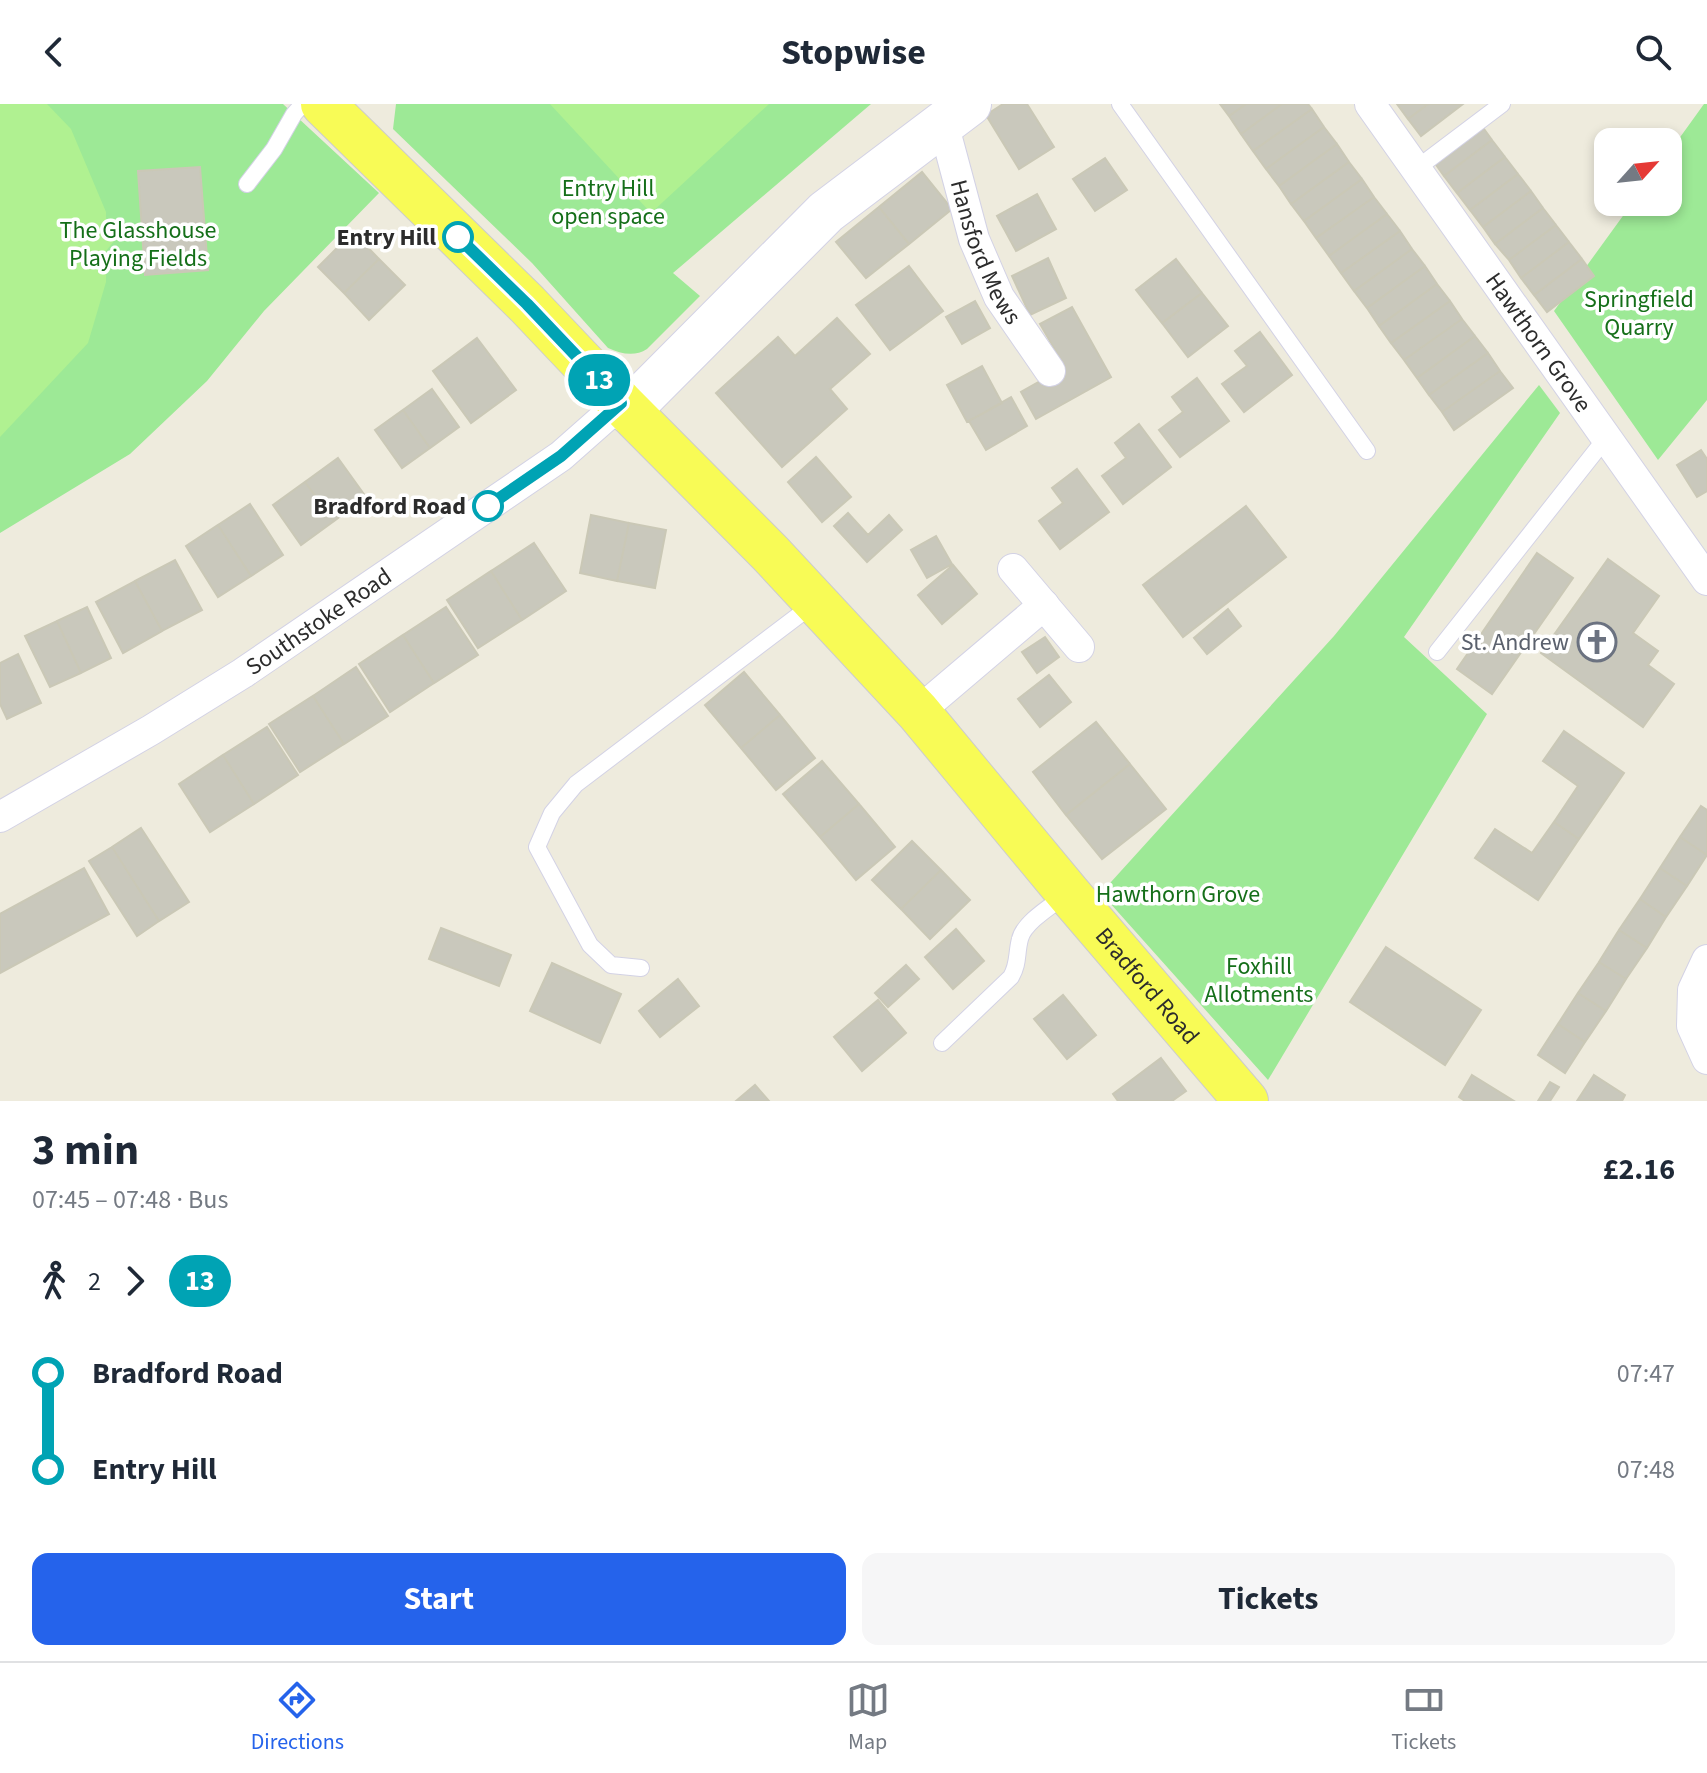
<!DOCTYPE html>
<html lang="en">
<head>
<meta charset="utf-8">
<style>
	:root { --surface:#fff; --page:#f6f6f7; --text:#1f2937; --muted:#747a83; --line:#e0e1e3; --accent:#2563eb }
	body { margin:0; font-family:"Source Sans 3",sans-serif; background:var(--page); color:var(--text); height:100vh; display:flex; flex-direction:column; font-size:30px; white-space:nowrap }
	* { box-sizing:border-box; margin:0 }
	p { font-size:26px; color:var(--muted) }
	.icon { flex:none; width:44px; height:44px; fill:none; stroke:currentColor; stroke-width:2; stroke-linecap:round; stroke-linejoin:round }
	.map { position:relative; height:997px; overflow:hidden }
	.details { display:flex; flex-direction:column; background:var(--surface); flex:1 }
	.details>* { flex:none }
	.badge { padding:0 16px; border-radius:26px; font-size:28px; line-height:52px }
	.needle { width:52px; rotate:63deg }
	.tools { position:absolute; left:1594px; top:24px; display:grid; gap:16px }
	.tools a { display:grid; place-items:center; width:88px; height:88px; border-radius:16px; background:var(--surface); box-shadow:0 4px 12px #0003; font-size:40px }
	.map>.badge { position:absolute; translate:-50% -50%; box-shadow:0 0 0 4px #fff }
	.legs { display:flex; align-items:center; gap:12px; height:88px; padding:0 32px; font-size:26px }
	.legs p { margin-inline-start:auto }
	.headline { display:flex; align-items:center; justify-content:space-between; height:136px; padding:0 32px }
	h1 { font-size:44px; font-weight:700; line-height:60px }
	.cta { display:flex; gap:16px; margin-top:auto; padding:16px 32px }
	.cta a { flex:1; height:92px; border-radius:16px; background:var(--accent); color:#fff; font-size:32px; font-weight:700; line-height:92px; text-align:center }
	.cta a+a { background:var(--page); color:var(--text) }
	ul { padding:0 32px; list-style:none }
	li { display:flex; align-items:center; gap:28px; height:96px; font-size:30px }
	li i { display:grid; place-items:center; width:12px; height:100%; margin:0 10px; background:currentColor }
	li i::after { content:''; width:20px; height:20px; margin:-10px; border:6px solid; border-radius:50%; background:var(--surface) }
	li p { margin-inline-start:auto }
	li:first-child i { background:linear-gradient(#0000 50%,currentColor 0) }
	li:last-child i { background:linear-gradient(currentColor 50%,#0000 0) }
	header { display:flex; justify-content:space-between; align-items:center; height:104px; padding:0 32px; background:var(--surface); font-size:36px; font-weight:700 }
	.dock { display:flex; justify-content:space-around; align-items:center; height:112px; border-top:2px solid var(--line); background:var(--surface); font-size:22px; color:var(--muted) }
	.dock a { display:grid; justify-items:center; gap:4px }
	.dock .on { color:var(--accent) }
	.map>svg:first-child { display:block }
</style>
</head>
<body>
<header><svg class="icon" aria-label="back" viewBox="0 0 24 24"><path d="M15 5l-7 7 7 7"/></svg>Stopwise<svg class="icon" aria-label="search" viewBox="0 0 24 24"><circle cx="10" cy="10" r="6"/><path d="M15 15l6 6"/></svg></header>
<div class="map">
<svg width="1707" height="997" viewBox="0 0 1707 997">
	<rect width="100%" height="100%" fill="#eeebdd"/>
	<path fill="#9de996" d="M0,0H283L379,89L264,207L207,277L130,350L0,429Z
		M396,0H871L673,169L700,192L647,245C635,253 621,250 608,244L532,159L393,25Z
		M1704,0H1707V296L1658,356L1554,207L1633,98H1668V50Z
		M1539,281L1560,309L1404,533L1487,610L1268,976L1101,789L1334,532Z"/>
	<path fill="#b0f191" d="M0,0H47L71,25L106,108V130L114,137L106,147V178L88,239L0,333Z
		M550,0H769L651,109Z"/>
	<path fill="#c9c8bc" stroke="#cac8b6" stroke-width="2" d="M1003,0H1027L1054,43L1019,65L986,11Z
		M1220,0H1246L1229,12Z
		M1246,0H1282L1241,30L1229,12Z
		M1282,0H1308L1312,5L1253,47L1241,30Z
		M1397,0H1428L1408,15Z
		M1428,0H1463L1421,32L1408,15Z
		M1312,5L1324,23L1266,65L1253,47Z
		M1479,18L1492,36L1444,72L1432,55Z
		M1324,23L1337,40L1279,82L1266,65Z
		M1492,36L1505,53L1457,89L1444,72Z
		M1337,40L1349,58L1291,100L1279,82Z
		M1505,53L1518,70L1470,106L1457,89Z
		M1105,54L1127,86L1095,107L1073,75Z
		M1349,58L1362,75L1304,117L1291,100Z
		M200,63L208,166L145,171L138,67Z
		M922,68L952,105L909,140L879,103Z
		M1518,70L1531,87L1483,123L1470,106Z
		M1362,75L1374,93L1316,134L1304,117Z
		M1531,87L1543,104L1495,140L1483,123Z
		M1037,90L1056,125L1016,147L997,112Z
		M1374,93L1387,110L1329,152L1316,134Z
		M879,103L909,140L866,174L836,138Z
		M1543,104L1556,121L1509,156L1495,140Z
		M1387,110L1400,127L1341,169L1329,152Z
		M1556,121L1569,138L1521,174L1509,156Z
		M1400,127L1412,145L1354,187L1341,169Z
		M353,128L379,155L344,189L318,163Z
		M1569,138L1582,155L1534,191L1521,174Z
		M1412,145L1425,162L1367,204L1354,187Z
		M1048,154L1066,194L1030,211L1012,172Z
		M379,155L405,181L369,216L344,189Z
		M1176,155L1202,189L1162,219L1136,186Z
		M1582,155L1594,172L1547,208L1534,191Z
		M909,162L943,207L890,246L856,201Z
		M1425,162L1437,180L1379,222L1367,204Z
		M1437,180L1450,197L1391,239L1379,222Z
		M1202,189L1228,222L1188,253L1162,219Z
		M975,197L990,224L962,240L946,213Z
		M1450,197L1462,215L1404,256L1391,239Z
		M1072,203L1111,273L1036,315L1021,288L1065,263L1040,220Z
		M837,214L870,250L830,285L847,305L782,363L716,289L778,233L795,252Z
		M1462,215L1475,232L1417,274L1404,256Z
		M1260,228L1292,271L1244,308L1222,280L1247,262L1235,247Z
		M1475,232L1488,249L1429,291L1417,274Z
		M477,234L516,286L471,319L433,267Z
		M1488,249L1500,267L1442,308L1429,291Z
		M982,262L1002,299L967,318L947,281Z
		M1500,267L1513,284L1454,326L1442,308Z
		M1197,274L1229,317L1180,353L1159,326L1183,308L1172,293Z
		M432,285L459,323L430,344L403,306Z
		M1011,293L1027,322L986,346L969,317Z
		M403,306L430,344L402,364L375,326Z
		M1139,320L1171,363L1123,400L1102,372L1126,354L1115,339Z
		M1701,346L1707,355V387L1697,393L1677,361Z
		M816,353L851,393L822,418L788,378Z
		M338,354L366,393L334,417L305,378Z
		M1077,365L1109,408L1060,445L1039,417L1063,399L1052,384Z
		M305,378L334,417L301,441L273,401Z
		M250,400L283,451L251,472L218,421Z
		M1246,402L1286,453L1183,533L1143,481Z
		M848,409L868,431L889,411L902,426L867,458L834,422Z
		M591,411L629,419L617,477L580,469Z
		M629,419L666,426L655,484L617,477Z
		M218,421L251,472L218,493L186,442Z
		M936,432L952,460L927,474L911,446Z
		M534,439L566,487L522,516L491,467Z
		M1537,449L1573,474L1492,590L1457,565Z
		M1608,455L1659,492L1633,529L1658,547L1648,561L1674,580L1643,623L1541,549Z
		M175,456L202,506L162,527L135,477Z
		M953,461L977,490L942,520L918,491Z
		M491,467L522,516L478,544L447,496Z
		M135,477L162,527L123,549L96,498Z
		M87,503L111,554L81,569L57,517Z
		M446,503L478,551L434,579L403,531Z
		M1228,505L1241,522L1207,550L1194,534Z
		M57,517L81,569L50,583L25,532Z
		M403,531L434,579L390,608L359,560Z
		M1045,533L1059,553L1037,569L1022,548Z
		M18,550L41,599L7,615L0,600V559Z
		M356,563L388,612L344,640L313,592Z
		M744,568L780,611L741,644L705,601Z
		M1049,571L1071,598L1040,623L1018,595Z
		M313,592L344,640L300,668L269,620Z
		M780,611L815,654L776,686L741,644Z
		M1096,618L1130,660L1066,711L1033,668Z
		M267,623L298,671L254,700L223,651Z
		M1564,627L1624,669L1579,735L1554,718L1578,682L1543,657Z
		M223,651L254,700L210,728L179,680Z
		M822,657L859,700L820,733L783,690Z
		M1130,660L1166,705L1102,755L1066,711Z
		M859,700L895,743L856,776L820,733Z
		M1701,702L1707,706V751L1680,733Z
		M1554,718L1579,735L1538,796L1475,754L1495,725L1532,749Z
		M141,724L189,798L159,817L112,743Z
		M1680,733L1707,751L1687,782L1660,764Z
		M912,737L941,766L901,805L872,776Z
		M112,743L159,817L137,832L89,757Z
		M84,764L109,810L0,869V810Z
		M1660,764L1687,782L1666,813L1640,795Z
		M941,766L970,796L930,835L901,805Z
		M1640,795L1666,813L1647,844L1619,826Z
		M441,824L511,851L499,882L429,855Z
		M956,825L984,857L953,885L925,853Z
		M1619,826L1647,844L1626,875L1599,858Z
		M1386,843L1481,906L1445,961L1350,898Z
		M1599,858L1626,875L1606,907L1578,889Z
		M552,859L621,890L600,939L530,907Z
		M906,861L919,875L888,903L875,889Z
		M678,875L699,902L660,933L639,907Z
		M1578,889L1606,907L1585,938L1558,920Z
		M1063,891L1096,931L1067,955L1034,915Z
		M878,896L906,929L862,967L834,933Z
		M1558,920L1585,938L1565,969L1538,951Z
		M1161,954L1186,987L1172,997H1118L1113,990Z
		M1472,971L1514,997H1465L1459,993Z
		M1594,971L1625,991L1622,997H1577Z
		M1550,978L1559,983L1550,997H1538Z
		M755,981L769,997H736Z"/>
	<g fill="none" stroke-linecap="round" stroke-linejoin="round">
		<g stroke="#d3d2e5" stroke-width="18">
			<path id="lane" d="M1120,0L1367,347
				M1416,65L1502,0
				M247,80L274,45L294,10L303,0
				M1437,548L1606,334
				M641,864L611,861L590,841L537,743L552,709L576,680L815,499
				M942,939L1011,873C1019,859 1016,850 1020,835C1024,818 1053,801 1067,790"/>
		</g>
		<g stroke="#d3d2e5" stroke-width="32">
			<g id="street">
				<path id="s1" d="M1370,0L1707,476"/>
				<path id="s2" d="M943,19L974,135L999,193L1050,267"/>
				<path d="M1013,465L1079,543"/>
				<path d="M918,608L1044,501"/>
				<path id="s3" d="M0,713L151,626L243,569L561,352L621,299"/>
				<path d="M1707,856L1693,886L1692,922L1707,955"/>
			</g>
		</g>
		<g stroke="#d3d2e5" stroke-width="46">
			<path id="secondary" d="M628,307L826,108L969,0"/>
		</g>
		<g stroke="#ccc" stroke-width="46">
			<g id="primary">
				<path id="s4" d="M323,0L527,200L621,299L770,449L918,608L1068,789L1246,997"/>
			</g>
		</g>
		<use href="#lane" stroke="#fff" stroke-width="16"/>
		<use href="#street" stroke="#fff" stroke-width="30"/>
		<use href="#secondary" stroke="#fff" stroke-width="44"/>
		<use href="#primary" stroke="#f8fb56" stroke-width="44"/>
	</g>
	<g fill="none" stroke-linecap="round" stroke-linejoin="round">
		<g stroke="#fff" stroke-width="18">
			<path id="line-1" d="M458,133L527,200L621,299L561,352L488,402"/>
		</g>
		<use href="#line-1" stroke="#00a3b4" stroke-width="12"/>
	</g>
	<defs>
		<g id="church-ring" transform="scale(2)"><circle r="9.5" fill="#fff" stroke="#6b7280" stroke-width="1.5"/><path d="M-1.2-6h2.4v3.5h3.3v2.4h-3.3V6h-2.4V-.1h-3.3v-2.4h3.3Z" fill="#6b7280"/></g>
	</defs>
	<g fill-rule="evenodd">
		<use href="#church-ring" x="1597" y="538"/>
	</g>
	<g fill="#fff" stroke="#00a3b4" stroke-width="4">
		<circle cx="458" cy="133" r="14"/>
		<circle cx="488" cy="402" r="14"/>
	</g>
	<g text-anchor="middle" stroke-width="7" stroke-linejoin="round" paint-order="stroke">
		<g font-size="24" fill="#156f19" stroke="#fff">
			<text x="608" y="92">Entry Hill<tspan x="608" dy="28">open space</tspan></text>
			<text x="138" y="134">The Glasshouse<tspan x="138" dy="28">Playing Fields</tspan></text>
			<text x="1639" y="203">Springfield<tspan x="1639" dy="28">Quarry</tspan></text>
			<text x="1178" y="798">Hawthorn Grove</text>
			<text x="1259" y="870">Foxhill<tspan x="1259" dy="28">Allotments</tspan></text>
		</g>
		<g font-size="24" font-weight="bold" fill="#2c2c2c" stroke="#fff" text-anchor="end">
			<text x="436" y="141">Entry Hill</text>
			<text x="466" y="410">Bradford Road</text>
		</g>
		<g font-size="24" fill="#2c2c2c" stroke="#fff">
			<text dy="8" stroke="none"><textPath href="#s2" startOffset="136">Hansford Mews</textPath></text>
			<text dy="8" stroke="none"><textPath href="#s1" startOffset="292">Hawthorn Grove</textPath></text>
			<text dy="8" stroke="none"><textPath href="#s3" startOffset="374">Southstoke Road</textPath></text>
			<text dy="8" stroke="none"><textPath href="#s4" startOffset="1208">Bradford Road</textPath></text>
		</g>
		<g font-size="24" fill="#5b616d" stroke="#fff" text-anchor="end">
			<text x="1569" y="546">St. Andrew</text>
		</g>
	</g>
</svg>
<div class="tools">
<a><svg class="needle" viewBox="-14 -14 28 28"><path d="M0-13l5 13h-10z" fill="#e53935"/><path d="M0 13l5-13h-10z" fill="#747a83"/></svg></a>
</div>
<b class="badge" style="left:599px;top:276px;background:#00a3b4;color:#fff">13</b>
</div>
<section class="details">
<div class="headline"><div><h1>3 min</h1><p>07:45 – 07:48 · Bus</p></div><b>£2.16</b></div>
<div class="legs"><svg class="icon" aria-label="walk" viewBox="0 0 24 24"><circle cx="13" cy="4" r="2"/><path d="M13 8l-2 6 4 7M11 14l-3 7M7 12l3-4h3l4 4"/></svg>2<svg class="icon" aria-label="forward" viewBox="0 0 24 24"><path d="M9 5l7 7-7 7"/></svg><b class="badge" style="background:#00a3b4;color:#fff">13</b></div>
<ul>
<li><i style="color:#00a3b4"></i><b>Bradford Road</b><p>07:47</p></li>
<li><i style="color:#00a3b4"></i><b>Entry Hill</b><p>07:48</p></li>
</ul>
<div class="cta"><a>Start</a><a>Tickets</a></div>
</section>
<nav class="dock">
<a class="on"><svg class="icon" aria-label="directions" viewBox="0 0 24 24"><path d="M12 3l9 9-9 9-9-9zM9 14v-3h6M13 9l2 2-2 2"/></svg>Directions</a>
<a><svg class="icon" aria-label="map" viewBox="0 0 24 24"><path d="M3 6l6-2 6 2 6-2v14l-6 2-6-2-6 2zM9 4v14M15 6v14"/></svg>Map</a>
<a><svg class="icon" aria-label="tickets" viewBox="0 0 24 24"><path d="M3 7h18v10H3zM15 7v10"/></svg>Tickets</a>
</nav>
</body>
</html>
